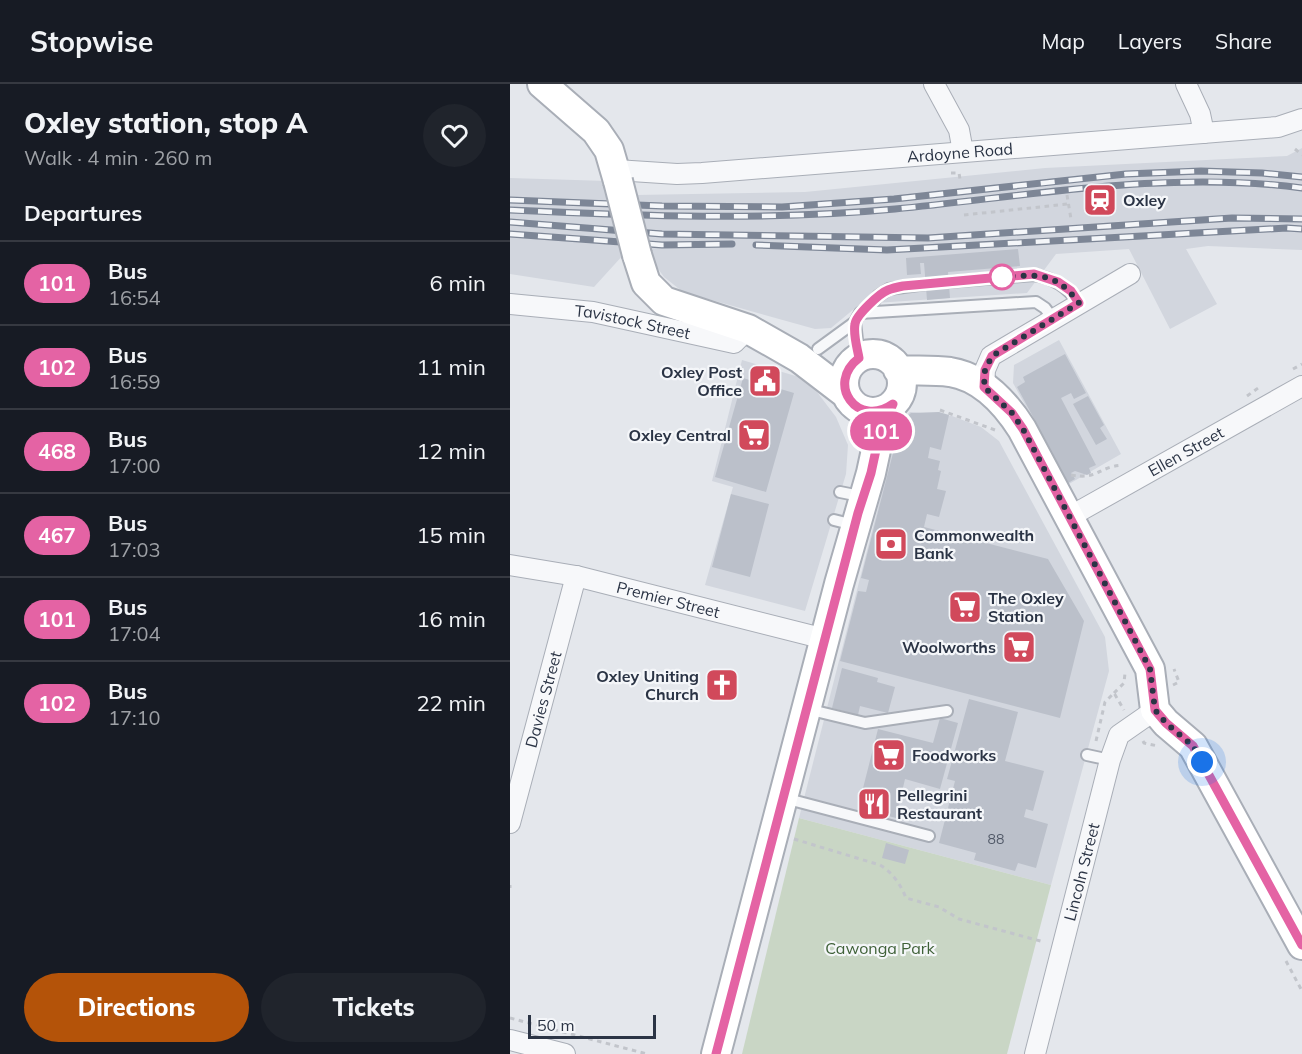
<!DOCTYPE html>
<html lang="en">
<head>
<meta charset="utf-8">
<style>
	:root { --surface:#171b24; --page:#20242c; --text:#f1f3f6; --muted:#9ea1a6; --line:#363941; --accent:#b45309 }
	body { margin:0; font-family:Mulish,sans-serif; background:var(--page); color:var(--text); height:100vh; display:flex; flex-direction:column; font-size:22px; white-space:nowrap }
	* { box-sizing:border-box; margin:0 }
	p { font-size:20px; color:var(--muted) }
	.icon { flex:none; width:33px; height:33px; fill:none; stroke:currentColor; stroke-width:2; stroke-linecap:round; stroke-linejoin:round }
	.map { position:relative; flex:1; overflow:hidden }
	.sheet { display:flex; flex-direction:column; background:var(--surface); width:510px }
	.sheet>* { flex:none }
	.badge { padding:0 12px; border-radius:20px; font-size:21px; line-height:39px }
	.scale { position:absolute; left:18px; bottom:15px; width:128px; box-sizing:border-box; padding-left:6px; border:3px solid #2b3445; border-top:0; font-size:16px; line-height:21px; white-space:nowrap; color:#2b3445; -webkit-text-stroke:4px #f4f6f9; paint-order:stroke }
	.you { position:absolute; width:30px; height:30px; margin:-15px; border:4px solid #fff; border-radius:50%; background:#1a73e8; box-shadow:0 0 0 9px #1a73e833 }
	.map>.badge { position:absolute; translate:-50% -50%; box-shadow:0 0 0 3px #fff }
	h2 { padding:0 24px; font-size:22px; line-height:54px }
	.round { display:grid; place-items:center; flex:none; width:63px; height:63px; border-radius:32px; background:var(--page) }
	.head { display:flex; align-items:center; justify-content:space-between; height:102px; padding:0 24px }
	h1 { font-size:28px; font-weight:800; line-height:45px }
	.primary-button { display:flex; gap:12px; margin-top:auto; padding:12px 24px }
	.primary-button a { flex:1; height:69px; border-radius:36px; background:var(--accent); color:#fff; font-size:24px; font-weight:800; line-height:69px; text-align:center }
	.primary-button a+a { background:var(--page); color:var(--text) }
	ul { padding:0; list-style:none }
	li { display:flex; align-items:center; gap:18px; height:84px; padding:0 24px; border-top:2px solid var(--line) }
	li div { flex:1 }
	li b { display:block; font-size:22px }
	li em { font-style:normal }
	li .badge { min-width:66px; font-weight:700; text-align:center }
	header { display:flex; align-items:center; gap:36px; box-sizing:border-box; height:84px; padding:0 30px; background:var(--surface); border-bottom:2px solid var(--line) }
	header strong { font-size:28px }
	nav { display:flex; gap:33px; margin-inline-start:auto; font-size:21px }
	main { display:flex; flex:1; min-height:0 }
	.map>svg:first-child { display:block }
</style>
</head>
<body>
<header>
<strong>Stopwise</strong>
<nav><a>Map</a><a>Layers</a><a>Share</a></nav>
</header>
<main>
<section class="sheet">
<div class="head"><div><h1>Oxley station, stop A</h1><p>Walk · 4 min · 260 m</p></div><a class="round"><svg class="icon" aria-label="heart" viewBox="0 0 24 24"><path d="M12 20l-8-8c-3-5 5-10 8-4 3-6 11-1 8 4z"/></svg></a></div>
<h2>Departures</h2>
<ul>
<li><span class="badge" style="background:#e463a4;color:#fff">101</span><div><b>Bus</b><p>16:54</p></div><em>6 min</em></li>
<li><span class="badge" style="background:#e463a4;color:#fff">102</span><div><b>Bus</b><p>16:59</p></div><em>11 min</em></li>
<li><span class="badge" style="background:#e463a4;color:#fff">468</span><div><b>Bus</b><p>17:00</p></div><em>12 min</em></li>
<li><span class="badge" style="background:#e463a4;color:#fff">467</span><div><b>Bus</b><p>17:03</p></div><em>15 min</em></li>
<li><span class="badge" style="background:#e463a4;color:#fff">101</span><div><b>Bus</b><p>17:04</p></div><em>16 min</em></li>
<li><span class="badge" style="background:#e463a4;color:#fff">102</span><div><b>Bus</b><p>17:10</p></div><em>22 min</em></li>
</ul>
<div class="primary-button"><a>Directions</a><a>Tickets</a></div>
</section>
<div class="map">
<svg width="792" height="970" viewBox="0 0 792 970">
	<rect width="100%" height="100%" fill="#e4e7ec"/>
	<path fill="#d2d6de" d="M792,64V166L698,162L676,165L707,220L660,245L619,165L546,170L517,209L350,220L321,244L305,245L173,208L154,193L143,178L126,111L295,108L535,84L777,72Z
		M0,94L97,97L114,170L84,203L0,190Z
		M549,256L611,370L559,400L503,299L504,281Z
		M232,276L289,293L307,308L326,333L338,361L336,390L295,527L195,501L223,403L202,397Z
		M400,328L442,332L471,343L489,357L595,553L599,587L541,801L289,734L390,337Z"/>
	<path fill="#c9d6c5" d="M289,734L541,801L497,970H232Z"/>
	<path fill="#bbc0ca" d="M508,165L510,182L438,188L440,214L417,216L414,179H410L411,190L397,191L396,174Z
		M555,270L576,309L564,315L561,309L551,314L586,381L579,384L581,389L577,391L565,387L561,389L565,395L553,402L538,373L543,370L507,303L515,298L513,293Z
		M233,294L284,309L256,408L205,393Z
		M578,312L594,341L590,344L597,355L586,361L563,320Z
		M429,328L439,331L431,366L420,363L418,374L430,377L428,386L431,387L427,405L436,407L429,433L417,430L414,443L538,475L574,537L550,634L330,577L348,507L356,508L359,496L351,494L391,338L401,329Z
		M221,410L259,420L240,493L202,483Z
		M332,584L368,594L367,598L385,603L378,629L350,622L348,631L322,624Z
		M459,615L508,628L495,677L534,687L523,727L516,725L514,733L538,740L526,784L508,779L505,787L464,776L466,769L429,759L445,697L437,695Z
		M430,634L448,639L430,705L395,695L386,734L348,724L368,645L423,659Z
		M376,759L399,766L395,780L372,774Z"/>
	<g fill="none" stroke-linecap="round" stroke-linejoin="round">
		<g stroke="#a9aeb7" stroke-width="14">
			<path id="lane" d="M439,198L524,191C544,194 557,203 569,219
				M350,229L526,218L535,224L544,236
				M345,238L349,274
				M308,265L345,238L350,229L361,221L368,212L379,205L416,200
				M330,408L350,412
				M324,436L344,441
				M297,625L355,639L437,627
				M577,671L600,676
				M274,714L419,752"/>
		</g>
		<g stroke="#a9aeb7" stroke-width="22">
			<g id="street">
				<path d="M424,0L449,46L453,68"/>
				<path d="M676,0L690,30L694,49"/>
				<path id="s1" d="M106,86L167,90L192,89L768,43L792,35"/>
				<path id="s2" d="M0,220L83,228L224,259L238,245"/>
				<path d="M474,303L475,286L481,272L620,190"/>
				<path id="s3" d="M559,433L792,302"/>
				<path id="s4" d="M0,481L66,492L315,555"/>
				<path id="s5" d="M0,739L66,492"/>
				<path d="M0,956L55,970"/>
				<path id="s6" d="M525,970L600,676L609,651L645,626"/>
			</g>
		</g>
		<g stroke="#a9aeb7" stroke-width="32">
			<path id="secondary" d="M32,0L86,47L99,66L108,97
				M127,171L136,199L154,217L238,245L289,274L336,310
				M334 299a29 29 0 1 1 58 0a29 29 0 1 1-58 0Z
				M388,286C405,287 423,286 440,288C472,293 496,320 512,345L640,585L645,626L656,639L683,662L792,861
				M206,970L329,500L361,389L369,352L383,320"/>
		</g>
		<path stroke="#c2c5cb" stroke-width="3" stroke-dasharray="4.5 4.5" stroke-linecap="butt" d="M785,65L792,71
			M441,89H449L450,95
			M557,111L561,135
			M454,131L558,120
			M783,285L792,280
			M737,312L751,302
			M430,326L485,346
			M561,391C588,396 588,383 612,381
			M663,601L669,598L664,585
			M604,609L614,599L615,589
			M586,657L595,618L604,609L614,626
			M633,657L634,659L648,662
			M284,755L370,781C382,788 391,801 396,814L429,823L449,835L534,858
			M0,801V804
			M776,877L792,907
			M0,934L137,970"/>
		<use href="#lane" stroke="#f7f8fa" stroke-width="10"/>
		<use href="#street" stroke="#f7f8fa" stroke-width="20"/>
		<use href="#secondary" stroke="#fff" stroke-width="28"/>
		<g stroke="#7d8696" stroke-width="7">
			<path id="rail" d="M0,116L152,122L272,123L384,115L616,90L691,87L752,89L792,93
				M0,126C129,132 257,137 385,125C520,112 657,86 792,104
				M0,138L152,150L418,154L722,134L792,135
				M0,150L152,161L222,160
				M246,161L377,166L777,144L792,145"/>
		</g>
		<use href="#rail" stroke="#f4f6f9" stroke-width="4.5" stroke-dasharray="14" stroke-linecap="butt"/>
		<g stroke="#a9aeb7" stroke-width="32" stroke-linecap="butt">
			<path id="secondary-bridge" d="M108,97L127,171"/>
		</g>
		<use href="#secondary-bridge" stroke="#fff" stroke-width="28"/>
	</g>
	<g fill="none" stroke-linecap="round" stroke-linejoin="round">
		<g stroke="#fff" stroke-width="14">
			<path id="line" d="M206,970L348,429L361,389L369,352L383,320C348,345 315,300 349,274C347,263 343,250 345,240C346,231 370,209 378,206C383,204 388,203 393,202L524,190L548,198L561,207L569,219L482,272L475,286L474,303L502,329L513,345L640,585L645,626L656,639L683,662L792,861"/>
		</g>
		<use href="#line" stroke="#e463a4" stroke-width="9"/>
		<path stroke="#2b3445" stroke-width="6" stroke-dasharray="0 10.8" d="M492,193C528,191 545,187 569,219L482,272L475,286L474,303L502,329L513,345L627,560L640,585L645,626L656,639L683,662L692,678"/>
	</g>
	<defs>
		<g id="station-square" transform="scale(1.725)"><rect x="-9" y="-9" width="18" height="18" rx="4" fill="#d1495b" stroke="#f4f6f9"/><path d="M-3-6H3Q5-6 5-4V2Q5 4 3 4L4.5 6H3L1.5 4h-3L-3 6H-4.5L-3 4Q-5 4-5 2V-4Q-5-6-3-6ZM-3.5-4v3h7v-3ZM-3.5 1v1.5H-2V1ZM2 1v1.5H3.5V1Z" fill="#fff"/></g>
		<g id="civic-square" transform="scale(1.725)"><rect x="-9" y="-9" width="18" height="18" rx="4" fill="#d1495b" stroke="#f4f6f9"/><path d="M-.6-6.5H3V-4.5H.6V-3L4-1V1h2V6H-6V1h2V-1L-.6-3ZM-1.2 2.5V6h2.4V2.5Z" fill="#fff"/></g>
		<g id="supermarket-square" transform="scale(1.725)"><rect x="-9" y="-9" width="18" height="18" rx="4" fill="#d1495b" stroke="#f4f6f9"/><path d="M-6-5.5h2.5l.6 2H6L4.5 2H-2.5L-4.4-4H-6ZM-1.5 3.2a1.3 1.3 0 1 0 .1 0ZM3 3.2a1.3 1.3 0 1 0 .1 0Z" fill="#fff"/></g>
		<g id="bank-square" transform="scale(1.725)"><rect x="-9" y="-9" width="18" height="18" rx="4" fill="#d1495b" stroke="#f4f6f9"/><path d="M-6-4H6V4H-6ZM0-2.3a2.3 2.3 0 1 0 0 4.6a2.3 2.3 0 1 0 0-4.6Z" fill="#fff"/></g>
		<g id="church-square" transform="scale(1.725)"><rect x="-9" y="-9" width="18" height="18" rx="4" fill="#d1495b" stroke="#f4f6f9"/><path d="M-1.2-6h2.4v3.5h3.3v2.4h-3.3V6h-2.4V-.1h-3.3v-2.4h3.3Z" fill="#fff"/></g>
		<g id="restaurant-square" transform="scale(1.725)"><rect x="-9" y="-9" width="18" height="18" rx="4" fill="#d1495b" stroke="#f4f6f9"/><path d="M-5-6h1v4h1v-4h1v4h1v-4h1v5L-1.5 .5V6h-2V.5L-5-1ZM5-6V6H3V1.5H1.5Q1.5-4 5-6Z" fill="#fff"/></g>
	</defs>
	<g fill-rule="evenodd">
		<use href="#station-square" x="590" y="116"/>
		<use href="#civic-square" x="255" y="297"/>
		<use href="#supermarket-square" x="244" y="351"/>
		<use href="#bank-square" x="381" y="460"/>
		<use href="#supermarket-square" x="455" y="523"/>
		<use href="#supermarket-square" x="509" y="563"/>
		<use href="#church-square" x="212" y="601"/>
		<use href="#supermarket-square" x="379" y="671"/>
		<use href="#restaurant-square" x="364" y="720"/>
	</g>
	<circle fill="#fff" stroke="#e463a4" stroke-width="3" cx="492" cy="193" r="12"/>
	<g text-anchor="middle" stroke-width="4.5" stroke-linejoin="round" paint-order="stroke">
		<g font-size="14" fill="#4f5766">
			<text x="486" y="760">88</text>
		</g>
		<g font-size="16" fill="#2b3445" stroke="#f4f6f9">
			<text dy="6" stroke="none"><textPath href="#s1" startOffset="345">Ardoyne Road</textPath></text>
			<text dy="6" stroke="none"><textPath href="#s2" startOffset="124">Tavistock Street</textPath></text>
			<text dy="6" stroke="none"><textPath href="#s3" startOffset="134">Ellen Street</textPath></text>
			<text dy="6" stroke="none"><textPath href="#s4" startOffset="162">Premier Street</textPath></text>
			<text dy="6" stroke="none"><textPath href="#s5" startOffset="128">Davies Street</textPath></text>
			<text dy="6" stroke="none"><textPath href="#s6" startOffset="188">Lincoln Street</textPath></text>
		</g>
		<g font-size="16" font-weight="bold" fill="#2b3445" stroke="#f4f6f9" text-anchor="start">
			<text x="613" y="122">Oxley</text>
			<text x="232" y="294" text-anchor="end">Oxley Post<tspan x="232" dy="18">Office</tspan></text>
			<text x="221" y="357" text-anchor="end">Oxley Central</text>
			<text x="404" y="457">Commonwealth<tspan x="404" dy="18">Bank</tspan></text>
			<text x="478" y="520">The Oxley<tspan x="478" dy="18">Station</tspan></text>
			<text x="486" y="569" text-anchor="end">Woolworths</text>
			<text x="189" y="598" text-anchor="end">Oxley Uniting<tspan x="189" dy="18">Church</tspan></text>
			<text x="402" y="677">Foodworks</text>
			<text x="387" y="717">Pellegrini<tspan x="387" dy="18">Restaurant</tspan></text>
		</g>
		<g font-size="16" fill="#3f6138" stroke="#f4f6f9">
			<text x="370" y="870">Cawonga Park</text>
		</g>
	</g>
</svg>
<div class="scale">50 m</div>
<div class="you" style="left:692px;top:678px"></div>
<b class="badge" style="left:371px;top:347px;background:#e463a4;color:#fff">101</b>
</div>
</main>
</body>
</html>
